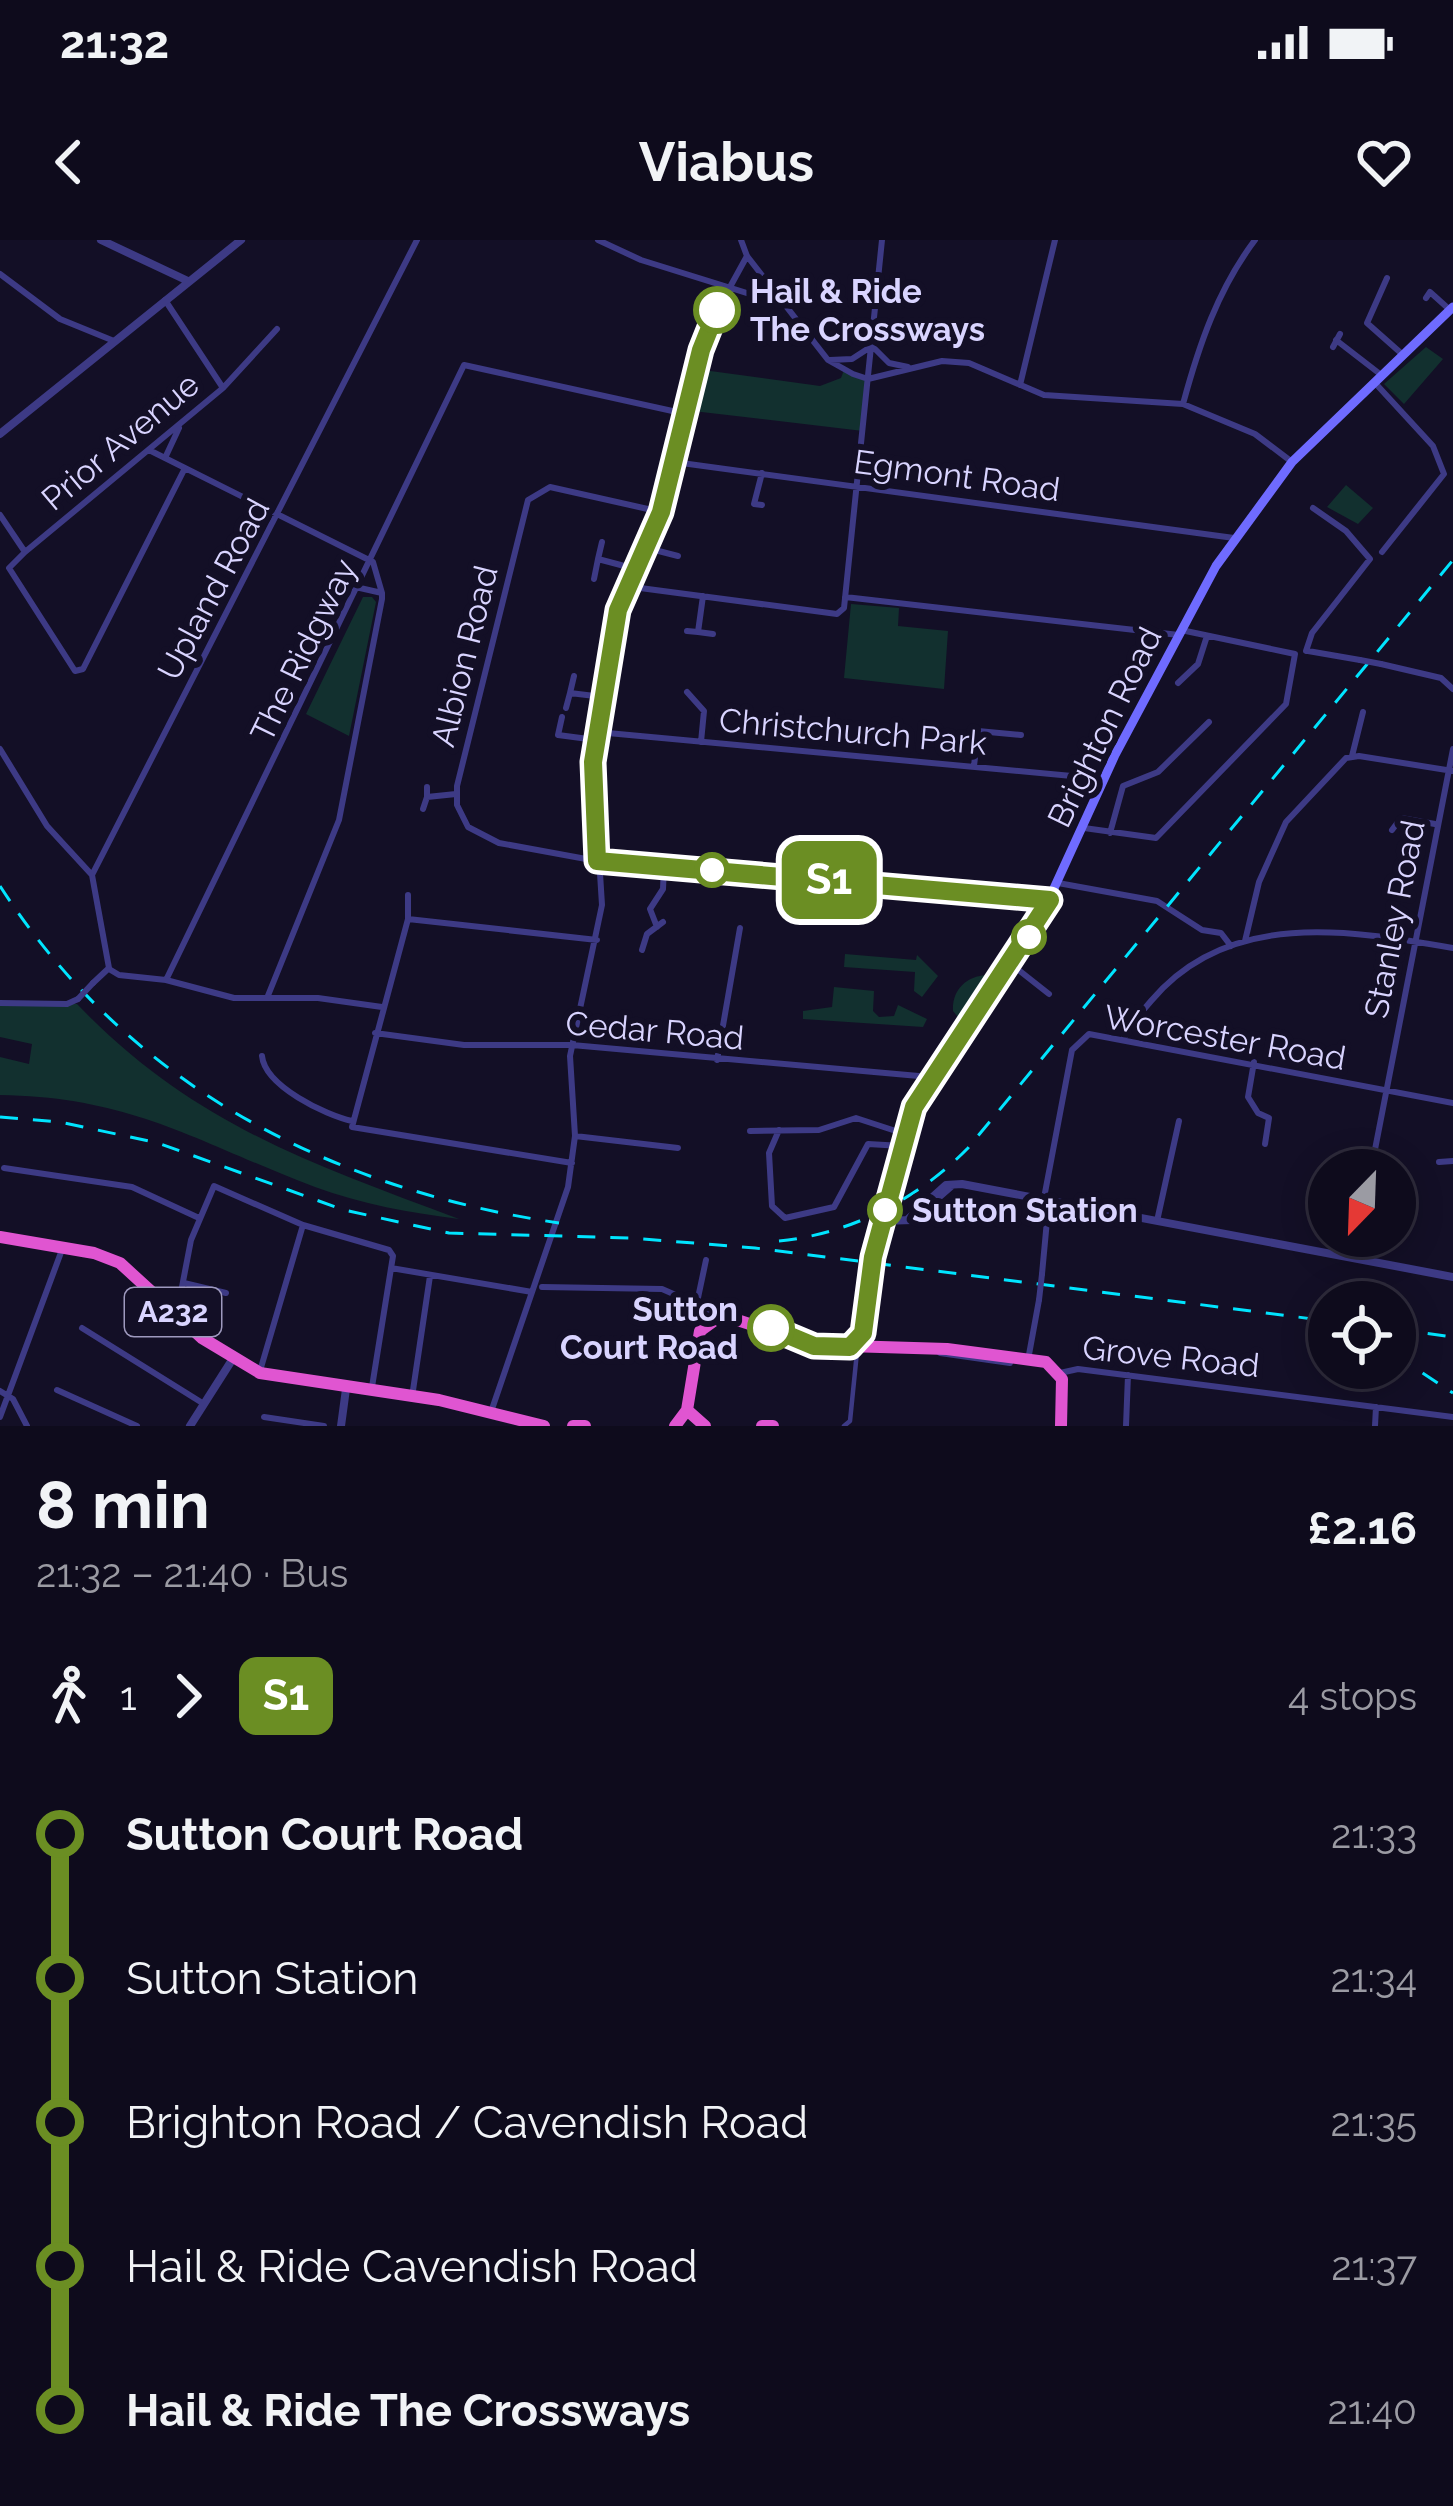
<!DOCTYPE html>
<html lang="en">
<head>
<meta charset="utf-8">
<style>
	:root { --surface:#0e0b1c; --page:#171425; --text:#f1f3f6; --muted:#9b9ba3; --line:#2e2b3b }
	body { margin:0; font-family:Raleway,sans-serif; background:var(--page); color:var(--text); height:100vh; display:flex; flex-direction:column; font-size:45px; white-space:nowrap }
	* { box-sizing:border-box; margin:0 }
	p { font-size:39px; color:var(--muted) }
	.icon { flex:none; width:66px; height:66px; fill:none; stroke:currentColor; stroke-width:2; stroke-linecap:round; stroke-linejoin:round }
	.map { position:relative; height:1186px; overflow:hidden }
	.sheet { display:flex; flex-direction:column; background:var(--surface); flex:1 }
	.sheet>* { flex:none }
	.badge { padding:0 24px; border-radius:18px; font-size:42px; line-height:78px }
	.needle { width:78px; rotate:203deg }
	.fabs { position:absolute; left:1308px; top:909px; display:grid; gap:24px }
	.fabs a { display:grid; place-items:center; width:108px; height:108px; border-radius:50%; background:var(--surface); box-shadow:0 6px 30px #0003,0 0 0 3px var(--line); font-size:60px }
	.map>.badge { position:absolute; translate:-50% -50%; box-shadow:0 0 0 6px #fff }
	.legs { display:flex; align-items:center; gap:18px; height:132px; padding:0 36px; font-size:39px }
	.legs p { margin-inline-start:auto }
	.overview { display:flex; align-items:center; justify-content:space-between; height:204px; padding:0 36px }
	h1 { font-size:66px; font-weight:700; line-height:90px }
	ul { padding:0 36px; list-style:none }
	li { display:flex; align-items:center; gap:42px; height:144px; font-size:45px }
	li i { display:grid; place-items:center; width:18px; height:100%; margin:0 15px; background:currentColor }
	li i::after { content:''; width:30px; height:30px; margin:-15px; border:9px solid; border-radius:50%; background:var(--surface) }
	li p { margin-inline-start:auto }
	li:first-child i { background:linear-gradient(#0000 50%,currentColor 0) }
	li:last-child i { background:linear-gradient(currentColor 50%,#0000 0) }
	.status { display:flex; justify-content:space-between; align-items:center; height:84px; padding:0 60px; background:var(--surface); direction:ltr }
	.status svg { height:33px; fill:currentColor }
	header { display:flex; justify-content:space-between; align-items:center; height:156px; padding:0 36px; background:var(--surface); font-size:54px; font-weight:700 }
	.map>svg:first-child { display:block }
</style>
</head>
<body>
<div class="status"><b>21:32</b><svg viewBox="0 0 49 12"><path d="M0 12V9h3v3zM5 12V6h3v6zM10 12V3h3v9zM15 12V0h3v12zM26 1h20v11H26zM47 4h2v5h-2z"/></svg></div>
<header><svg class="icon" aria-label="back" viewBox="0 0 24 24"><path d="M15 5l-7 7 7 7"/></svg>Viabus<svg class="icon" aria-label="heart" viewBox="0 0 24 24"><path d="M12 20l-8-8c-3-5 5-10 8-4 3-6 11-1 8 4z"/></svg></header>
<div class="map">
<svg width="1453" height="1186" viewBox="0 0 1453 1186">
	<rect width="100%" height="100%" fill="#130f26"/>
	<path fill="#12302f" d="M1426,107L1443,119L1404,164L1384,144Z
		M703,130L820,146L841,138L844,130L868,139L863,191L693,171Z
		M1346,245L1373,268L1358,284L1327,267Z
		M363,357H372L376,362L349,496L306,474Z
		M851,364L899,368L898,386L948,391L944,449L844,438Z
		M845,714L916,720L917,715L938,736L922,757L914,751L915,732L844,727Z
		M987,735L993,740L962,782L953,771C952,750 966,736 987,735Z
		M834,747L874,751L873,771L879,777L894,776L898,765L927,779L923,787L803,779V771L832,767Z
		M0,764H77C191,883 309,923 459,979C411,973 361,964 315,947C198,903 134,857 0,855V817L29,824L32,804L0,797Z"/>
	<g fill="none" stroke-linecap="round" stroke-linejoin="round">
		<path stroke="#3d3a85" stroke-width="4.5" d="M844,1186L850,1181L857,1112"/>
		<path stroke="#3d3a85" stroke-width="6" d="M598,0L641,20L785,65
			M741,0L747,16L828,120L853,134L868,139L942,121L969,123L1044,155L1183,164L1255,194L1292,222
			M0,34L60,79L114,101
			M1387,38L1367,83L1402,114
			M1426,58L1430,52L1450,70
			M1336,100L1380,134
			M1333,107L1340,94
			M830,120L852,119L872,106L889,123L908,127
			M1376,144L1433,206L1444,234L1382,312
			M1020,145L1055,0
			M223,148L277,89
			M1183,164C1199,105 1218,49 1255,0
			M149,210L373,322L382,353
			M165,218L179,188
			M674,222L1234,298
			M762,233L754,264L762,265
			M661,272L550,247L528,260L457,546V565L468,587L499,603L597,621L1050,660
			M0,275L25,312L9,328L75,431L83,429L185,228
			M643,307L678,316
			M25,312L223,148L165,60
			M598,319L602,302
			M594,339L598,319L632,328
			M625,346L837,374L844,368L882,0
			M845,357L1179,395
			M1181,390L1295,414
			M687,391L698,392L703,356
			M698,392L713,394
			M1306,411L1312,393L1370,319L1346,291L1313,268
			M1308,411L1360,420
			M1381,424L1441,438L1453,449
			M574,436L570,453L603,457
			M1178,443L1198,424L1207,396
			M687,452L704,471L701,502
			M566,468L570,453
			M562,477L558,495L596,500
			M597,492L1104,539
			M0,509L47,586L92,635
			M1352,516L1363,472
			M974,526L978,491L1021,495
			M427,547V557L456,554
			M423,569L427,557
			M1084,588L1156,598L1286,464L1295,414
			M1392,590L1401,578L1435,584
			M1110,593L1123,546L1158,532L1209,482
			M1058,643L1157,661L1202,690L1221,693L1231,706
			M408,679V655
			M657,687L650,669L663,649L664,626
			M1245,701L1259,642L1286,582L1346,518L1359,516L1453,531
			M642,710L647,694L663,682
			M1011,724L1049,754
			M109,728L92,635L417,0
			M109,729L119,735L166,740L234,758H318L382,767
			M166,740L464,125L686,174
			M93,743L109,728
			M267,758L339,580L382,359V353L360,348
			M0,763L67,764L78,759
			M375,793L464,805H572L930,837
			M1124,798C1130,784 1141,773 1151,761C1228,669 1349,690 1453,708
			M262,816C265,846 325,875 352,881
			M717,820L740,688
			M1254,822L1248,857L1258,873L1269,878L1265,904
			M779,890L769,913L772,966L785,978L834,967L868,904L902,906
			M750,891L819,890L856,878L905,894
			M575,896L678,908
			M1439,922L1453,921
			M572,923L352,887L408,679L597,700
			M4,928L132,947L199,978
			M1371,930L1453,509
			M1044,958L1072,810L1089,794L1453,863
			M1157,981L1179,881
			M1355,1019L1359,996
			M391,1028L532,1052
			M1042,1034L1049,959
			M184,1043L226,1053
			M542,1047L662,1049L719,1074
			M169,1063L181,1052L191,1000L214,946L303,985L389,1010L393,1016L372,1147
			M695,1072L706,1020
			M82,1088L204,1164
			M940,1113L1010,1123
			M1028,1120L1039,1060
			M260,1131L303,985
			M1060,1133L1078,1129L1453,1177
			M57,1150L137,1186
			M0,1151L13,1159L27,1186
			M412,1157L430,1036
			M491,1172L568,947L575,896L570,816L602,665L593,522L618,370L661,272L707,89L747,16
			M0,1177L63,1007
			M264,1177L324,1186
			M1126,1186L1128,1135
			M1375,1186L1376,1167"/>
		<path stroke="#3d3a85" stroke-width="8" d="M101,0L188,41
			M0,194L241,0
			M907,980L946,945L962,944L1453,1037
			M882,981L912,980L951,946
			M190,1186L232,1120
			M341,1186L346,1149"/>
		<path stroke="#6f6bff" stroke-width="9" d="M888,960L918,857L1039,681L1115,515L1216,326L1292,222L1453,67
			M875,1008L884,974
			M851,1106L863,1093L868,1038"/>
		<path stroke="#e055d1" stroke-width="12" d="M0,997L94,1013L120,1023L202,1098L260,1133L439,1160L544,1186
			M687,1170L705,1186
			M573,1186H585
			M675,1186L687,1170L700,1091L722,1075L814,1105L947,1109L1046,1122L1062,1139L1061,1186
			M762,1186H773"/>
		<path stroke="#00e5ff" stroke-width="3" stroke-dasharray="18 15" stroke-linecap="butt" d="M0,646C129,846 330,949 559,983
			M0,877L60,882L158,903L344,970L449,993L631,998L755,1008L1329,1081
			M779,1001C851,994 918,959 968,908L1453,320
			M1395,1089L1453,1097
			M1395,1115L1453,1153"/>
		<path stroke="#3d3a85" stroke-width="6" d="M1360,420L1381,424
			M78,759L93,743
			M1039,1060L1042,1034"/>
		<path stroke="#6f6bff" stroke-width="9" d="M884,974L888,960
			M868,1038L875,1008"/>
	</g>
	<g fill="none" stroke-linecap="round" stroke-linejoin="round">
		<g stroke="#fff" stroke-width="27">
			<path id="line-1" d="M717,70L701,110L661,272L618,370L593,522L597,621L1050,660L914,867L873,1017L863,1093L850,1107L814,1106L771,1088"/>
		</g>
		<use href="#line-1" stroke="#6b8e23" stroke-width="18"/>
	</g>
	<g fill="#fff" stroke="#6b8e23" stroke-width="6">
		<circle cx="717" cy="70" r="21"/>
		<circle cx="712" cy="630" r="15"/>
		<circle cx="1029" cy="697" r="15"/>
		<circle cx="885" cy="970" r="15"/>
		<circle cx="771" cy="1088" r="21"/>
	</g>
	<g text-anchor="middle" stroke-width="12" stroke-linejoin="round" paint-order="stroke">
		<rect fill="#130f26" stroke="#9e99be" stroke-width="3" x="125" y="1048" width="96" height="48" rx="9"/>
		<g font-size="30" font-weight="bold" fill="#d9d4ff">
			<text x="173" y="1082">A232</text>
		</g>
		<g font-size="33" font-weight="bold" fill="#d9d4ff" stroke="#130f26" text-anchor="start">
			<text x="750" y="63">Hail &amp; Ride<tspan x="750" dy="38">The Crossways</tspan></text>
			<text x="912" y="982">Sutton Station</text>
			<text x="738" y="1081" text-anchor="end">Sutton<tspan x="738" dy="38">Court Road</tspan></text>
		</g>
		<g font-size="33" fill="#d9d4ff" stroke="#130f26">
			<text transform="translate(120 201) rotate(-40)" y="12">Prior Avenue</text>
			<text transform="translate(957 235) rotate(8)" y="12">Egmont Road</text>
			<text transform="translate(213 349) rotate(-62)" y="12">Upland Road</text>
			<text transform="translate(303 410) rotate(-64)" y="12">The Ridgway</text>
			<text transform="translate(464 416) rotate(-76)" y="12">Albion Road</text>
			<text transform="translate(1104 487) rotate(-64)" y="12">Brighton Road</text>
			<text transform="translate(853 491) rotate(5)" y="12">Christchurch Park</text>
			<text transform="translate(1394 679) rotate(-79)" y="12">Stanley Road</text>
			<text transform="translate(655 790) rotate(5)" y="12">Cedar Road</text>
			<text transform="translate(1225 797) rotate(10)" y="12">Worcester Road</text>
			<text transform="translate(1171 1116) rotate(6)" y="12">Grove Road</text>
		</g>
	</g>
</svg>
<div class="fabs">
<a><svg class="needle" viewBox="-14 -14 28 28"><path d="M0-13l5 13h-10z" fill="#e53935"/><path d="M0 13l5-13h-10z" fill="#9b9ba3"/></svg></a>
<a><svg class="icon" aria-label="locate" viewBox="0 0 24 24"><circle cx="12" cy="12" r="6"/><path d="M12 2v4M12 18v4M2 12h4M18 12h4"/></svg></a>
</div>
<b class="badge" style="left:829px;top:640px;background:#6b8e23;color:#fff">S1</b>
</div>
<section class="sheet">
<div class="overview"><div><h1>8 min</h1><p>21:32 – 21:40 · Bus</p></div><b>£2.16</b></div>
<div class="legs"><svg class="icon" aria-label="walk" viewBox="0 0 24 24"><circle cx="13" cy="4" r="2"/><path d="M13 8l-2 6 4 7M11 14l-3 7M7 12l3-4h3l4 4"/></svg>1<svg class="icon" aria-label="forward" viewBox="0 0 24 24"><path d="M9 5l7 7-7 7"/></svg><b class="badge" style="background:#6b8e23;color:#fff">S1</b><p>4 stops</p></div>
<ul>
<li><i style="color:#6b8e23"></i><b>Sutton Court Road</b><p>21:33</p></li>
<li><i style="color:#6b8e23"></i><span>Sutton Station</span><p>21:34</p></li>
<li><i style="color:#6b8e23"></i><span>Brighton Road / Cavendish Road</span><p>21:35</p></li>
<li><i style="color:#6b8e23"></i><span>Hail &amp; Ride Cavendish Road</span><p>21:37</p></li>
<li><i style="color:#6b8e23"></i><b>Hail &amp; Ride The Crossways</b><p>21:40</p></li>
</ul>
</section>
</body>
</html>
